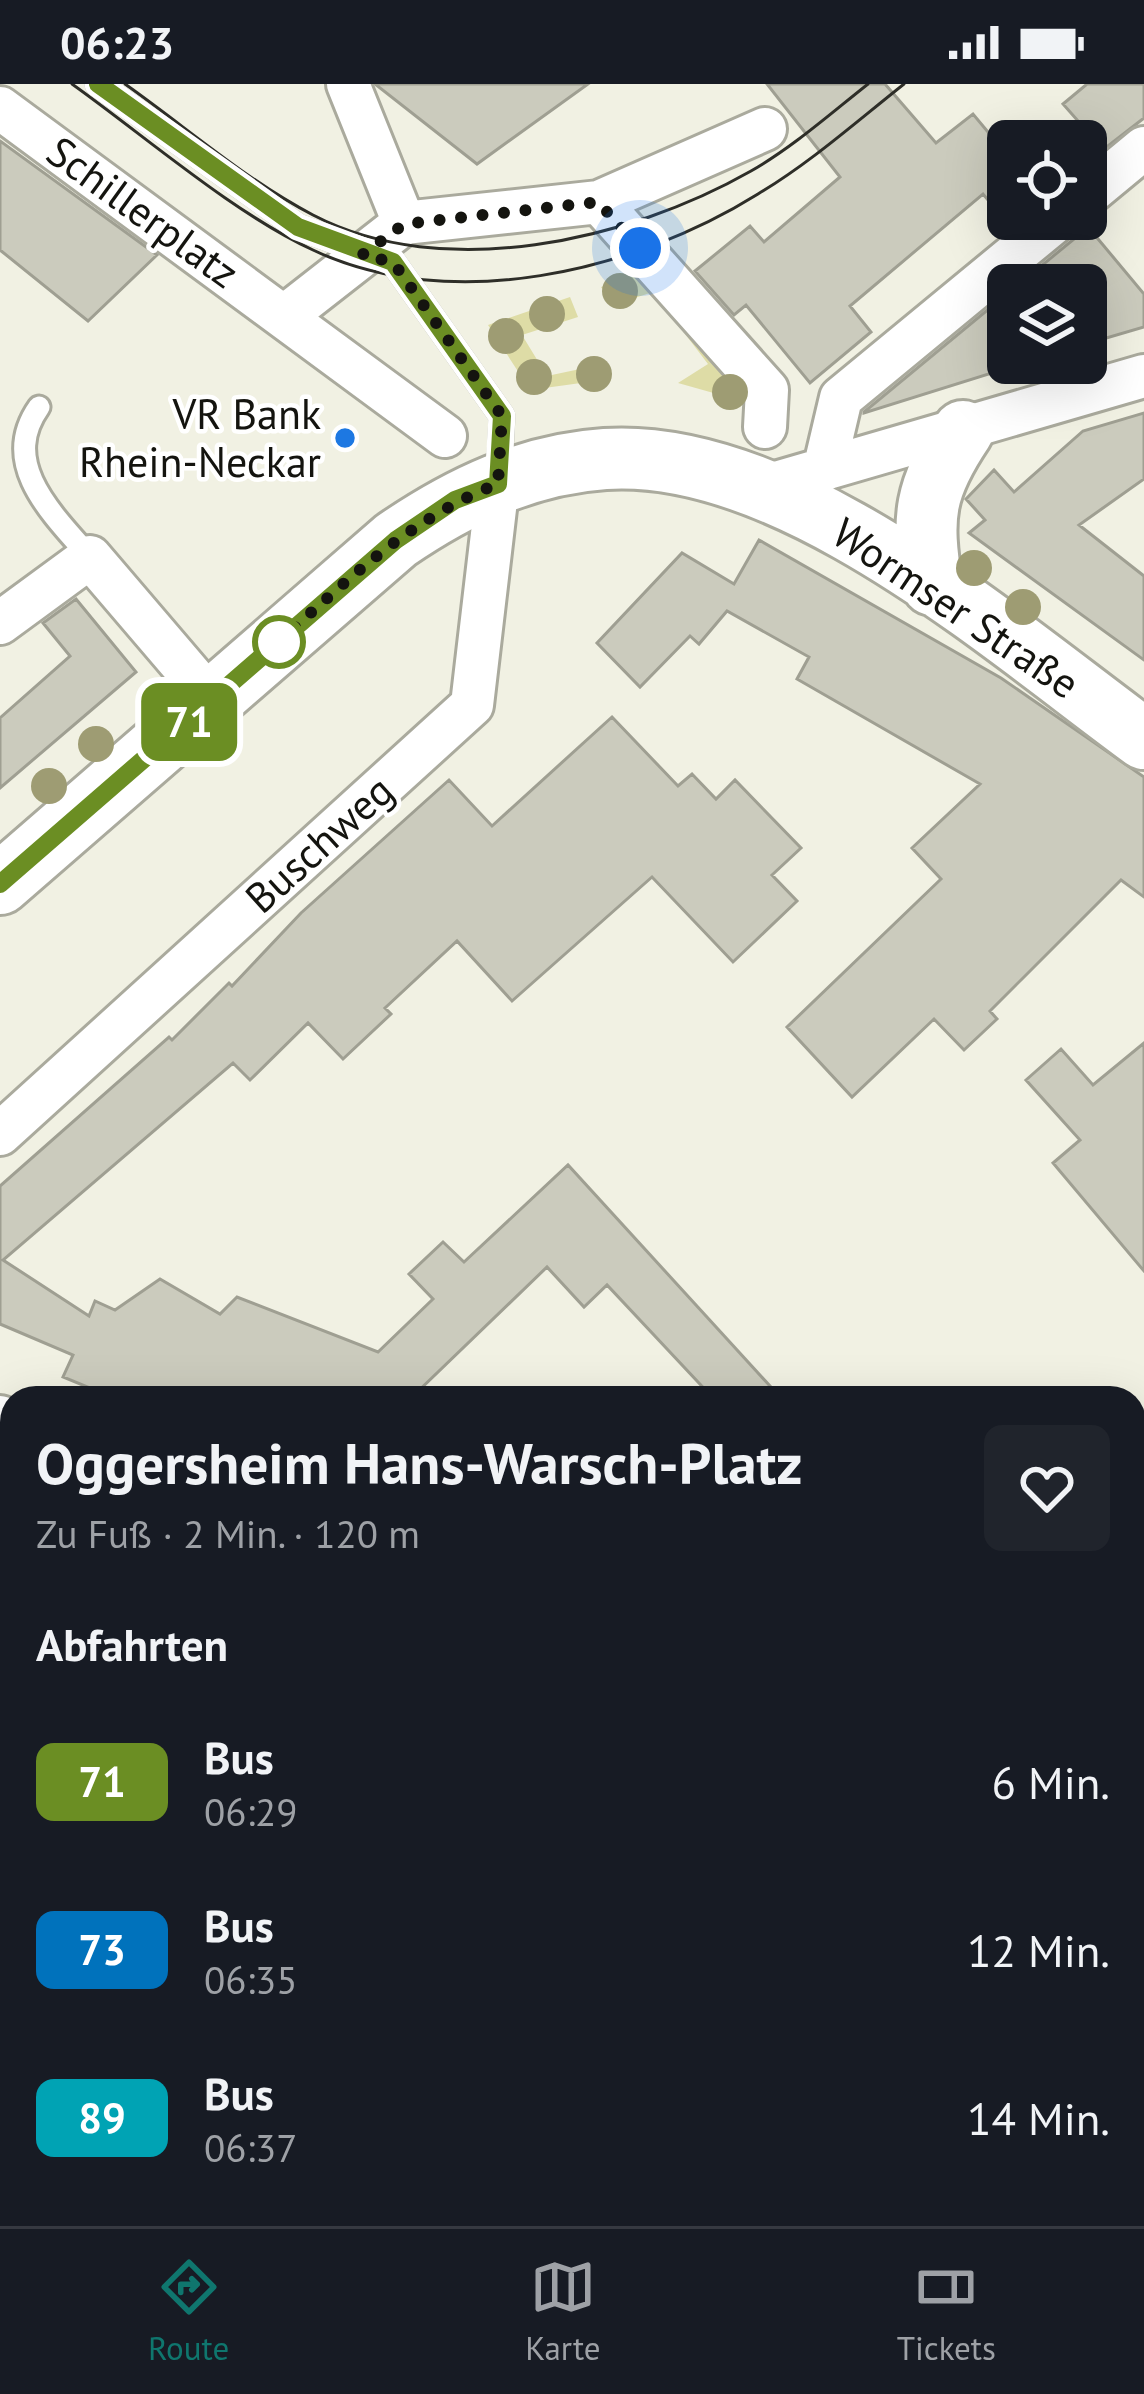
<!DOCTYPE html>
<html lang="de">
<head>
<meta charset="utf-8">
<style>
	:root { --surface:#171b24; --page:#20242c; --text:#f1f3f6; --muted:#9ea1a6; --line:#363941; --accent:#0f766e }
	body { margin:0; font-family:"PT Sans",sans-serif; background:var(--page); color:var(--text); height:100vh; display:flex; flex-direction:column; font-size:45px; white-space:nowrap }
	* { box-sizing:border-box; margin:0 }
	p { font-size:39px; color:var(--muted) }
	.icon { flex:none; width:66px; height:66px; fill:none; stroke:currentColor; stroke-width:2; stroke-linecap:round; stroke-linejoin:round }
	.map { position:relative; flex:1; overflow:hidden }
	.drawer { position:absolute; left:0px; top:1302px; width:1146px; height:840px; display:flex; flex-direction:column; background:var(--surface); border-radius:36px 36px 0 0; box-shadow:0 12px 48px #0002 }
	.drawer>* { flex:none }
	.badge { padding:0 24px; border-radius:18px; font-size:42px; line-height:78px }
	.controls { position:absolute; left:987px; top:36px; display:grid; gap:24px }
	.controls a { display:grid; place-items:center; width:120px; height:120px; border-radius:18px; background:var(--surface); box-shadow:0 12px 48px #0002; font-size:60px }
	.you { position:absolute; width:60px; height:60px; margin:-30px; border:9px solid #fff; border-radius:50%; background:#1a73e8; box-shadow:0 0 0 18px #1a73e833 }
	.map>.badge { position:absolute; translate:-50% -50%; box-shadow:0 0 0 6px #fff }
	h2 { padding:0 36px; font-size:45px; line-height:108px }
	.round { display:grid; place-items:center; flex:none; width:126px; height:126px; border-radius:18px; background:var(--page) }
	.head { display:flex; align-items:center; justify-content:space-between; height:204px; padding:0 36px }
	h1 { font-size:57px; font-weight:800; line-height:90px }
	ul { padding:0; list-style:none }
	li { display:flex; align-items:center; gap:36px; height:168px; padding:0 36px }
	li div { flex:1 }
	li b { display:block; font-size:45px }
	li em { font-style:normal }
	li .badge { min-width:132px; font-weight:700; text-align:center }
	.status { display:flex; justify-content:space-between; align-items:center; height:84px; padding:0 60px; background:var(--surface); direction:ltr }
	.status svg { height:33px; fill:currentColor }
	.dock { display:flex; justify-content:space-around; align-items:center; height:168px; border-top:3px solid var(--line); background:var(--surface); font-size:33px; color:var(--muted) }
	.dock a { display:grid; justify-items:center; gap:6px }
	.dock .on { color:var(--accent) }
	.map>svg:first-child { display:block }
</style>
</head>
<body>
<div class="status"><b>06:23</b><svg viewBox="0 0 49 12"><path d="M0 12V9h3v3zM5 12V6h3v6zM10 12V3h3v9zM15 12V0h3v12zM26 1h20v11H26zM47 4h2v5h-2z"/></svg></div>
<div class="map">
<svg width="1144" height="2142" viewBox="0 0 1144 2142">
	<rect width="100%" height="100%" fill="#f1f1e3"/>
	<path fill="#dedca6" d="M644,189L749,319L678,299L708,280L653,208L613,221L601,203Z
		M570,213L578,233L522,251L547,292L599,281L610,295L530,306L488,241Z
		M0,1662L12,1736V1935L0,1929Z
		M0,2074L12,2080V2130H119L145,2142H0Z"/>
	<path fill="#cbcbbd" stroke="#9f9f92" stroke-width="3" d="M375,0H588L477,80Z
		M767,0H885L936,59L973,30L1008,72V135H1018L1010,142L983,110L850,222L871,248L810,299L746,221L734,231L695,187L750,142L764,158L840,93Z
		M1087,0H1144V34L1086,79V46L1063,20Z
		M0,57L157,171L88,237L0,166Z
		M1083,137L1144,210V243L1086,260V201H1018L1074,155Z
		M1008,209V284L864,329V328Z
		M1144,329V395L1079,441L1144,492V576L969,449L985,436L966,415L994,386L1014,408L1083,347Z
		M759,456L1001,594L1144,693V813L1121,796L990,927L997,935L964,966L934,935L852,1013L787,943L941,795L912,764L980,700L797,595L809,573L727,527L699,560L690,552L640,603L597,559L682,469L734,500Z
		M76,515L136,588L0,704V634L70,572L43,539Z
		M612,633L678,702L692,690L716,715L735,696L801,764L772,791L797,817L733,878L652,793L512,917L457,857L385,924L391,930L343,975L308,939L250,996L233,979L3,1176L89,1232L95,1217L115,1226L160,1195L220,1230L237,1213L378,1268L433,1215L409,1190L443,1158L464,1178L568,1081L781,1314H713L607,1201L584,1223L547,1183L411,1314H114L63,1293L73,1271L0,1240V1102L169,953L172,956L229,899L232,902L301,829L449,696L492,742Z
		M1144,959V1187L1053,1079L1080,1056L1026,996L1061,965L1093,1001Z"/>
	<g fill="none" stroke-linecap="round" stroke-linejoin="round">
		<g stroke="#aaaa9d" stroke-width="27">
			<path id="lane" d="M98,0L298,143L393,178L502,332L499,393
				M39,323C0,378 48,426 90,473"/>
		</g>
		<g stroke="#aaaa9d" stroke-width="48">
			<path id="street" d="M348,0L404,139
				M0,24L445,352
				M1086,112L1144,64
				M599,118L767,306L765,343
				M285,232L404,139L599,118L765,45
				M824,386L841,314L1058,135
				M762,403L1144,292
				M0,539L90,473L213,617
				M0,1050L472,621L498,399
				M0,1333L12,1338
				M1134,1762L1144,1766"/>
		</g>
		<g stroke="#aaaa9d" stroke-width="66">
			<path id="secondary" d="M932,501C921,432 924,405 963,347
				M0,800L396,456C459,413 527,380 605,375C789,363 1002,551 1144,655"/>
		</g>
		<use href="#lane" stroke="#fff" stroke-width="21"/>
		<use href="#street" stroke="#fff" stroke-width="42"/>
		<use href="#secondary" stroke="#fff" stroke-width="60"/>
		<path stroke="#2e2e28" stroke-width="3" d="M72,0C145,52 233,129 313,166C451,231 633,188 758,110C810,79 856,38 904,0
			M125,0C186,43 246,96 313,131C444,199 628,157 751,87C793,63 830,30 868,0"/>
		<path stroke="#2e2e28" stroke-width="9" stroke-dasharray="15 15" stroke-linecap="butt" d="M0,1958L12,1964
			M0,1997L12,2002
			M0,2019L12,2023
			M0,2039L12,2045
			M188,2130L213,2142
			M268,2130L295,2142
			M367,2130L393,2142"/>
	</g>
	<g fill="#9e9c73">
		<circle cx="620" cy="207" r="18"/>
		<circle cx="547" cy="230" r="18"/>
		<circle cx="506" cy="252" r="18"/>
		<circle cx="594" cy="290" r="18"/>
		<circle cx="534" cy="293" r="18"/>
		<circle cx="730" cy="308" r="18"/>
		<circle cx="974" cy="484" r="18"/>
		<circle cx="1023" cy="523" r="18"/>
		<circle cx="96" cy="660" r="18"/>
		<circle cx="49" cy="702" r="18"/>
	</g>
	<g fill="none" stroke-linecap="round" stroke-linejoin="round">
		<g stroke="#fff" stroke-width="27">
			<path id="line" d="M0,800L396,456L455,416L498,400L502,332L393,178L298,143L98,0"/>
		</g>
		<use href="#line" stroke="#6b8e23" stroke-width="18"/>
		<path stroke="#14140f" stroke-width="12" stroke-dasharray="0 21.6" d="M279,558L271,565C341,502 409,434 498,400L502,332L393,178L362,171L404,140L598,118L640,164"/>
	</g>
	<circle fill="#1d78e2" stroke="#fff" stroke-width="4.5" cx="345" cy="354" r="12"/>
	<circle fill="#fff" stroke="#6b8e23" stroke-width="6" cx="279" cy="558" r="24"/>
	<g text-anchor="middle" stroke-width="9" stroke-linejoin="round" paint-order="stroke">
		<g font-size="42" fill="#14140f" stroke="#fff">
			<text transform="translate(143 128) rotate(36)" y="15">Schillerplatz</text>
			<text transform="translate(956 524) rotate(34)" y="15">Wormser Straße</text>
			<text transform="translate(319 760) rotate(-42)" y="15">Buschweg</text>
		</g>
		<g font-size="42" fill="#14140f" stroke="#fff" text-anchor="end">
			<text x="321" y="345">VR Bank<tspan x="321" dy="48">Rhein-Neckar</tspan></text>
		</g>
	</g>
</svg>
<div class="controls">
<a><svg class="icon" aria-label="locate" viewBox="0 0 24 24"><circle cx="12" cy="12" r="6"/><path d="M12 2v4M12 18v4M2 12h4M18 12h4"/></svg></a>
<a><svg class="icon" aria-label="layers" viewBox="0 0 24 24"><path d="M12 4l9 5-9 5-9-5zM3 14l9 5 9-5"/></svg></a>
</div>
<div class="you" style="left:640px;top:164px"></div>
<b class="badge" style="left:189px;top:638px;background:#6b8e23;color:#fff">71</b>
<section class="drawer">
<div class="head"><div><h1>Oggersheim Hans-Warsch-Platz</h1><p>Zu Fuß · 2 Min. · 120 m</p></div><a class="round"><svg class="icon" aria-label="heart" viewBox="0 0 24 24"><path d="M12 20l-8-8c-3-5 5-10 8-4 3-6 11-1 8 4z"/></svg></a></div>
<h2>Abfahrten</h2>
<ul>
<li><span class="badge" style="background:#6b8e23;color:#fff">71</span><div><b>Bus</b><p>06:29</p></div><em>6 Min.</em></li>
<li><span class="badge" style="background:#0072bc;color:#fff">73</span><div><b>Bus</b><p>06:35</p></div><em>12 Min.</em></li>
<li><span class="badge" style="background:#00a3b4;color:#fff">89</span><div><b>Bus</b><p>06:37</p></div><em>14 Min.</em></li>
</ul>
</section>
</div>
<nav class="dock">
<a class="on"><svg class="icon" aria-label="directions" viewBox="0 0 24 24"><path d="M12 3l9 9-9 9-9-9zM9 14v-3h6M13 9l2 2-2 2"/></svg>Route</a>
<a><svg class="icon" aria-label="map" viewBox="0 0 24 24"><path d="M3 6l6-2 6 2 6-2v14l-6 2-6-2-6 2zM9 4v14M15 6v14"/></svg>Karte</a>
<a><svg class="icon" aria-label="tickets" viewBox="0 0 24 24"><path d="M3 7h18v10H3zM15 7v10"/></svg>Tickets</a>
</nav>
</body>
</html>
